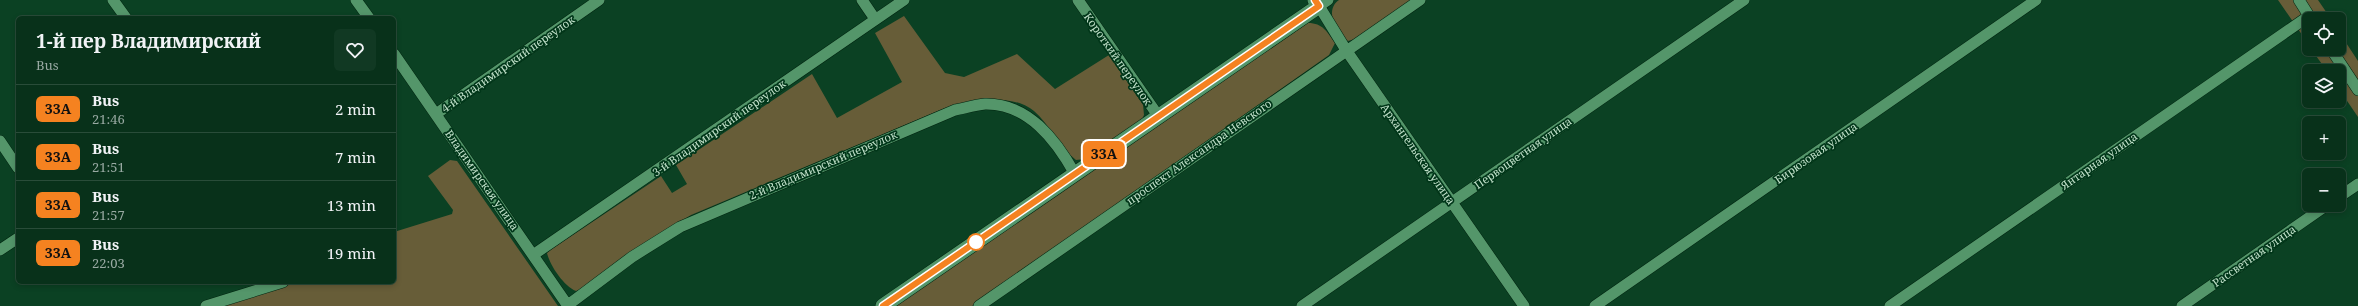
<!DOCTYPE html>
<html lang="en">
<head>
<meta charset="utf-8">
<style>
	:root { --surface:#08311a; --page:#113923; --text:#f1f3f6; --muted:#98a9a2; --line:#294c39 }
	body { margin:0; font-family:"Noto Serif",serif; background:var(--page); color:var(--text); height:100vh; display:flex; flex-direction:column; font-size:15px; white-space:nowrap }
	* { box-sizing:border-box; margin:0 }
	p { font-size:13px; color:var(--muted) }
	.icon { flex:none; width:22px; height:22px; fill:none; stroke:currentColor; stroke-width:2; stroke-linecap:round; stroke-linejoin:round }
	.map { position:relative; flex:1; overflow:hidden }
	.sheet { position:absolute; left:16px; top:16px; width:380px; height:268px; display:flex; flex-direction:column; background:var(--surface); border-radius:6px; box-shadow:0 2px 6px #0003,0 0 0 1px var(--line) }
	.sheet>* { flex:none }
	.badge { padding:0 8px; border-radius:6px; font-size:14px; line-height:26px }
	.buttons { position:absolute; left:2302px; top:12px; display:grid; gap:8px }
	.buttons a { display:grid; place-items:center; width:44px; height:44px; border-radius:6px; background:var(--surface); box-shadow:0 2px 6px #0003,0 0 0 1px var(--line); font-size:20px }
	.map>.badge { position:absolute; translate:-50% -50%; box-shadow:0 0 0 2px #fff }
	.round { display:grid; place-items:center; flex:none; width:42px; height:42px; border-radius:6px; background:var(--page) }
	.headline { display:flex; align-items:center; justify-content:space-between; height:68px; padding:0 20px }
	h1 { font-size:19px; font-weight:700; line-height:30px }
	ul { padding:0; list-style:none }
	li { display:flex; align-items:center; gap:12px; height:48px; padding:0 20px; border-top:1px solid var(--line) }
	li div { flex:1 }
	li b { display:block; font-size:15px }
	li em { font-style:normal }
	li .badge { min-width:44px; font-weight:700; text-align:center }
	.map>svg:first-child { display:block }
</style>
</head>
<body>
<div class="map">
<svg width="2358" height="306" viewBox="0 0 2358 306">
	<rect width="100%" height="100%" fill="#0b4123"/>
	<path fill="#675d38" d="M1339,0H1413L1355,39L1348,41C1336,33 1324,10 1339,0Z
		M2278,0H2318L2331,19H2309V45Z
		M904,16L945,73L964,77L1017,54L1055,89L1109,55L1143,104L1144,115L1140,123L1085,159L1076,160C1059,147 1050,125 1034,111C1010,92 972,101 945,108L691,215L640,246L584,288L576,291C564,286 550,266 547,253L552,249L661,176L672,193L687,184L676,165L812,74L837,118L902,82L875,33Z
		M1308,23C1323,23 1327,32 1335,43L1329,55L972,306H896Z
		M2339,32L2358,61V117L2339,89V71H2327L2311,49H2339Z
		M450,160L457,161L558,306H222L298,282H394V232L452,214L453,210L428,176Z"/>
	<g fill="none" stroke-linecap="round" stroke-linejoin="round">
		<g stroke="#012510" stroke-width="12">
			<path id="street" d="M113,0L126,18
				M356,0L369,18
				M862,0L875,19
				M1078,0L1159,117
				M1328,0L1319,6L1346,50L1524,306
				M2299,0L2311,19
				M2331,49L2358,90
				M394,54L568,306
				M436,114L599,0
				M0,141L18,168
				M2339,197L2358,184
				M0,250L18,238
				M533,255L904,0
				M568,305L632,257L680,227L955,110C965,108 975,105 985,104C1028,103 1056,140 1075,174
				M206,306L283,282
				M979,306L1420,0
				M1302,306L1744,0
				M1595,306L2036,0
				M1890,306L2309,16
				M2182,306L2327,205"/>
		</g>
		<g stroke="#012510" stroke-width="16">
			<path id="secondary" d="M883,306L1319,6L1315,0"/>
		</g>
		<use href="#street" stroke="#54966a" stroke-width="11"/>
		<use href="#secondary" stroke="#54966a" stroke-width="15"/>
	</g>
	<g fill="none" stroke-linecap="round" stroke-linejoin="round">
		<g stroke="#fff" stroke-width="9">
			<path id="line" d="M883,306L1319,6L1315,0"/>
		</g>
		<use href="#line" stroke="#f58220" stroke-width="6"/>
	</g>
	<circle fill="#fff" stroke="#f58220" stroke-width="2" cx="976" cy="242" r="8"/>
	<g text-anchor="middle" stroke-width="3.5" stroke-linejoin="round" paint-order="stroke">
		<g font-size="11" fill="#c1e1ca" stroke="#003619">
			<text transform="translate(1118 59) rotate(55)" y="4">Короткий переулок</text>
			<text transform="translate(508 64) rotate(-35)" y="4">4-й Владимирский переулок</text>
			<text transform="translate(719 128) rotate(-35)" y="4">3-й Владимирский переулок</text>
			<text transform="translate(1199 152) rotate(-35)" y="4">проспект Александра Невского</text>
			<text transform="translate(1523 153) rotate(-35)" y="4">Первоцветная улица</text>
			<text transform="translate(1816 153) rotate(-35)" y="4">Бирюзовая улица</text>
			<text transform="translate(1418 154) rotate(55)" y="4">Архангельская улица</text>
			<text transform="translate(2099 161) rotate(-35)" y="4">Янтарная улица</text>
			<text transform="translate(823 165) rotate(-23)" y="4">2-й Владимирский переулок</text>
			<text transform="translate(482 180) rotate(55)" y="4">Владимирская улица</text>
			<text transform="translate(2254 256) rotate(-35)" y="4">Рассветная улица</text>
		</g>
	</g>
</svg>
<div class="buttons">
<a><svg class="icon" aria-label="locate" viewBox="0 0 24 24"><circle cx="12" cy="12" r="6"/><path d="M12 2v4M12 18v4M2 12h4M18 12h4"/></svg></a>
<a><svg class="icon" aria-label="layers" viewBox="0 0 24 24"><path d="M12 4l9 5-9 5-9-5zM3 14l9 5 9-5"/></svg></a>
<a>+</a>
<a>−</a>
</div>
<b class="badge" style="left:1104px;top:154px;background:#f58220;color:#111">33А</b>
<section class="sheet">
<div class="headline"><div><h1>1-й пер Владимирский</h1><p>Bus</p></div><a class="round"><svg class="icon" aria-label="heart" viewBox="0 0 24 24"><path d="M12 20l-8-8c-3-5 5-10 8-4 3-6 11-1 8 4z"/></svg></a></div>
<ul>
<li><span class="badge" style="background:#f58220;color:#111">33А</span><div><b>Bus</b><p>21:46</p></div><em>2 min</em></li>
<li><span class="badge" style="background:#f58220;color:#111">33А</span><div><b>Bus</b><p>21:51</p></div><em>7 min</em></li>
<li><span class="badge" style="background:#f58220;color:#111">33А</span><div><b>Bus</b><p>21:57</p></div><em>13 min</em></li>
<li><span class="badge" style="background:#f58220;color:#111">33А</span><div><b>Bus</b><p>22:03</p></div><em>19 min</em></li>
</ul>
</section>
</div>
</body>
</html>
